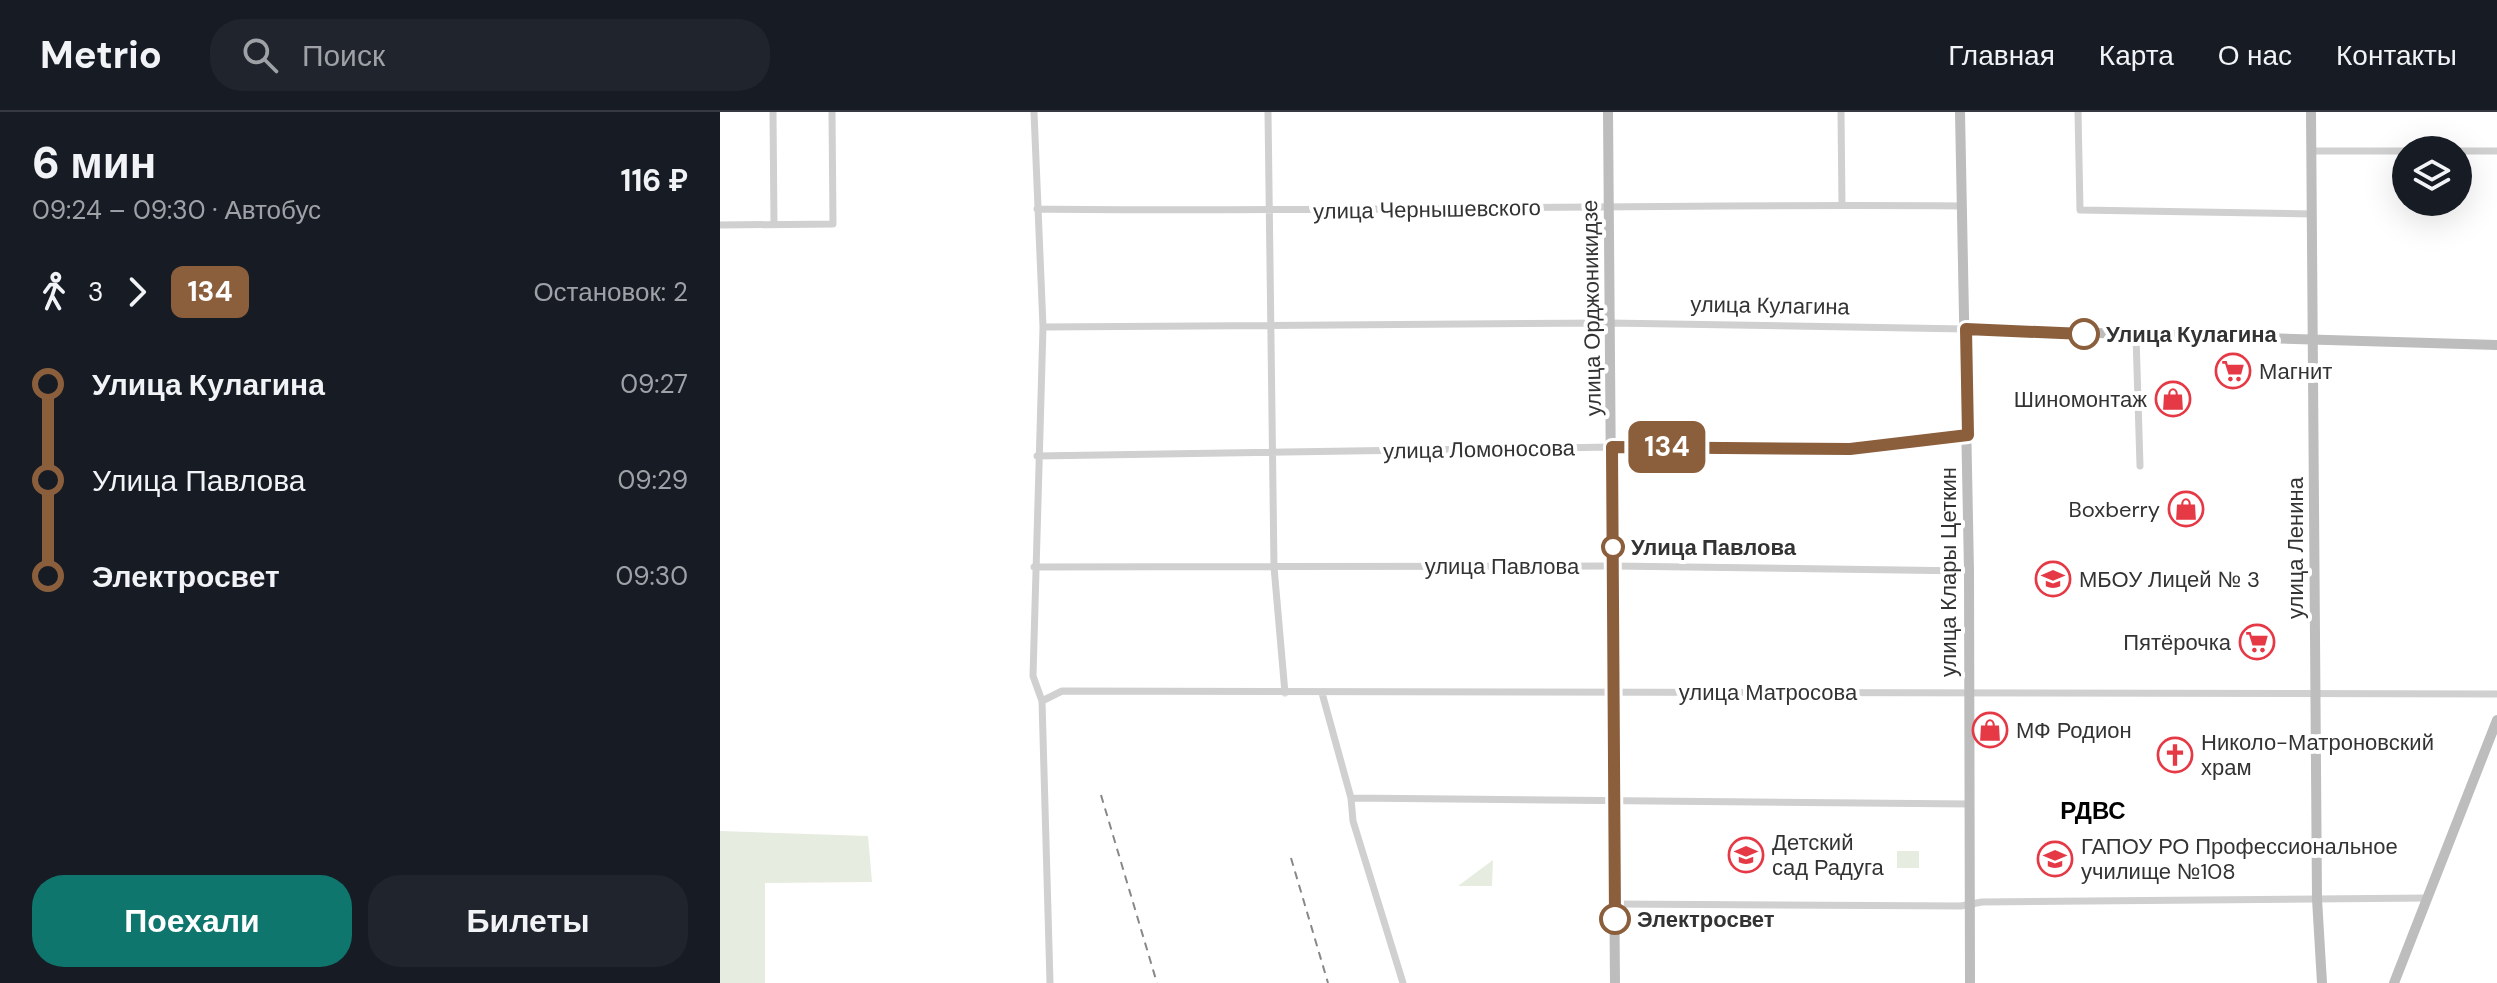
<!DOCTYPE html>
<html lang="ru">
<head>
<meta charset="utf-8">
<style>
	:root { --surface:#171b24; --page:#20242c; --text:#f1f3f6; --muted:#9ea1a6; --line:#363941; --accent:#0f766e }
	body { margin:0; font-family:"DM Sans",sans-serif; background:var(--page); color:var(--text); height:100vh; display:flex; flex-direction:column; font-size:30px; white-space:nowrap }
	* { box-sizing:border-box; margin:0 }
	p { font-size:26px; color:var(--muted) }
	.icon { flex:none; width:44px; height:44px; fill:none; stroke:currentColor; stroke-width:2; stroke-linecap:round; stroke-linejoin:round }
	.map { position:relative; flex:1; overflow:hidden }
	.sheet { display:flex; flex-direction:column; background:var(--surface); width:720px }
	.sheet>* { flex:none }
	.badge { padding:0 16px; border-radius:12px; font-size:28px; line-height:52px }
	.tools { position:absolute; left:1672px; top:24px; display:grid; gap:16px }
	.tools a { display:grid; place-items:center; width:80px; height:80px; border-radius:50%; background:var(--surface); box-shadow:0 8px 32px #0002; font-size:40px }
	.map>.badge { position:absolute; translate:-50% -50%; box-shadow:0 0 0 4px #fff }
	.legs { display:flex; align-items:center; gap:12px; height:88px; padding:0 32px; font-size:26px }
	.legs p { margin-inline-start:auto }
	.summary { display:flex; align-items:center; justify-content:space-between; height:136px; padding:0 32px }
	h1 { font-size:44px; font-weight:800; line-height:60px }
	.action { display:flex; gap:16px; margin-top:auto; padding:16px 32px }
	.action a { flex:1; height:92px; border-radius:32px; background:var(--accent); color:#fff; font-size:32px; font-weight:800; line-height:92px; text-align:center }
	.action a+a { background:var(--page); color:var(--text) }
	ul { padding:0 32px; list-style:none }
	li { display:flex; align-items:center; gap:28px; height:96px; font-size:30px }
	li i { display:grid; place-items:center; width:12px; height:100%; margin:0 10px; background:currentColor }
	li i::after { content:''; width:20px; height:20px; margin:-10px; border:6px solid; border-radius:50%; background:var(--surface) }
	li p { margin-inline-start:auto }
	li:first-child i { background:linear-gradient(#0000 50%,currentColor 0) }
	li:last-child i { background:linear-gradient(currentColor 50%,#0000 0) }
	header { display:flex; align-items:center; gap:48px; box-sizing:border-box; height:112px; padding:0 40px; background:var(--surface); border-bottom:2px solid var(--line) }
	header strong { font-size:38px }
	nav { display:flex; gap:44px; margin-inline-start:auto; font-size:28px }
	.search { width:560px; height:72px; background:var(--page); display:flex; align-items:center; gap:20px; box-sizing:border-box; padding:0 28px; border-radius:32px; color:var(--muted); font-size:30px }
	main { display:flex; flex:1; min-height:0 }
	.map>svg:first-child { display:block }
</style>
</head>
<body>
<header>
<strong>Metrio</strong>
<div class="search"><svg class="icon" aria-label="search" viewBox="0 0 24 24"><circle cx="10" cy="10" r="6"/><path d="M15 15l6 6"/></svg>Поиск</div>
<nav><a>Главная</a><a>Карта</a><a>О нас</a><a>Контакты</a></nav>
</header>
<main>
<section class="sheet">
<div class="summary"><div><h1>6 мин</h1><p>09:24 – 09:30 · Автобус</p></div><b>116 ₽</b></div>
<div class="legs"><svg class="icon" aria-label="walk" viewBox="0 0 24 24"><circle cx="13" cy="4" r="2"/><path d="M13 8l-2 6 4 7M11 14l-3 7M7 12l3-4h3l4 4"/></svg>3<svg class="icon" aria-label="forward" viewBox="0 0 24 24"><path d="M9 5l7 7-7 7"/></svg><b class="badge" style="background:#8b5e3c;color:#fff">134</b><p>Остановок: 2</p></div>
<ul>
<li><i style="color:#8b5e3c"></i><b>Улица Кулагина</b><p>09:27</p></li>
<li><i style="color:#8b5e3c"></i><span>Улица Павлова</span><p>09:29</p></li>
<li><i style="color:#8b5e3c"></i><b>Электросвет</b><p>09:30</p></li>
</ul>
<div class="action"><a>Поехали</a><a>Билеты</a></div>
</section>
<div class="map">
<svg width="1777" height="871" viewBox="0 0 1777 871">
	<rect width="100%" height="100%" fill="#fff"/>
	<path fill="#e6ecdf" d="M0,719L148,724L152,770L45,771V871H0Z
		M1177,739H1199V756H1177Z
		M773,748L772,774H738Z"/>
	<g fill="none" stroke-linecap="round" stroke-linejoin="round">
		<path stroke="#d0d0d0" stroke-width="7" d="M53,0L54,112
			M314,0L323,215L313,564L322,589L330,871
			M548,0L554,455L565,581
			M1121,0L1122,93
			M1358,0L1360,98L1592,102
			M1591,39H1686
			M1738,39H1777
			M317,97C625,101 933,91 1242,94
			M0,113L113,112L112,0
			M323,215L890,211L1246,217
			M1416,224L1420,354
			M317,344L892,335L1130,337L1248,323
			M314,455L894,454L1249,459
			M602,581L631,686L633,709L683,871
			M322,589L342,579L1777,582
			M631,686L1250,692
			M895,792L1241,794L1262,790L1708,786"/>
		<path stroke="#bdbdbd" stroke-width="10" d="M888,0L895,871
			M1240,0L1249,459L1250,871
			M1591,0L1597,787L1602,871
			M1246,217L1777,233
			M1674,871L1777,608"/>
		<path stroke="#888" stroke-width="2" stroke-dasharray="8 6" stroke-linecap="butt" d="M381,683L437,871
			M571,746L608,871"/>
	</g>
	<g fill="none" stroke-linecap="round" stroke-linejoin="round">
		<g stroke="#fff" stroke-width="18">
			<path id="line-1" d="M895,807L892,335L1130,337L1248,323L1246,217L1364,222"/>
		</g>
		<use href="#line-1" stroke="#8b5e3c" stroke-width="12"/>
	</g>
	<defs>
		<g id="supermarket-ring" transform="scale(1.8)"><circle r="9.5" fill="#fff" stroke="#e63946" stroke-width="1.5"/><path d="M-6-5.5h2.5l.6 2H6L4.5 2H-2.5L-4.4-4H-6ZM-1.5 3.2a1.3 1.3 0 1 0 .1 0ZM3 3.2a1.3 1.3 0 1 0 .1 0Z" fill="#e63946"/></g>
		<g id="shop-ring" transform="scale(1.8)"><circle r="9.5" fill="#fff" stroke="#e63946" stroke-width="1.5"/><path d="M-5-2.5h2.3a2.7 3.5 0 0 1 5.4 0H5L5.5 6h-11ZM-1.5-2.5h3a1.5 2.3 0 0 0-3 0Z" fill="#e63946"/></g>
		<g id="school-ring" transform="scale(1.8)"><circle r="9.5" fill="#fff" stroke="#e63946" stroke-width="1.5"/><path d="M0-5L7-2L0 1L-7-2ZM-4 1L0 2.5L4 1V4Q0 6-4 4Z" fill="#e63946"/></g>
		<g id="church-ring" transform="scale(1.8)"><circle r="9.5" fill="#fff" stroke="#e63946" stroke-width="1.5"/><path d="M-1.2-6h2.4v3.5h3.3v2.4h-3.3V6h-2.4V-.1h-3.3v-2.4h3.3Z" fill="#e63946"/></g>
		<g id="university-ring" transform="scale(1.8)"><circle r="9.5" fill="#fff" stroke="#e63946" stroke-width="1.5"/><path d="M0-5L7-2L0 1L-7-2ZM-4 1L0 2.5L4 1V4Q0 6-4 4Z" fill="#e63946"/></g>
	</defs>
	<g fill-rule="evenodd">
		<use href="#supermarket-ring" x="1513" y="259"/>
		<use href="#shop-ring" x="1453" y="287"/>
		<use href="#shop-ring" x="1466" y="397"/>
		<use href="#school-ring" x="1333" y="467"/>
		<use href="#supermarket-ring" x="1537" y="530"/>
		<use href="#shop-ring" x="1270" y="618"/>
		<use href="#church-ring" x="1455" y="643"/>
		<use href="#school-ring" x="1026" y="743"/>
		<use href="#university-ring" x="1335" y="747"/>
	</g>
	<g fill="#fff" stroke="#8b5e3c" stroke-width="4">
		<circle cx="1364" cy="222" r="14"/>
		<circle cx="893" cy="435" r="10"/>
		<circle cx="895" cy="807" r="14"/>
	</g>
	<g text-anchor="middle" stroke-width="8" stroke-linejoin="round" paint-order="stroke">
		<g font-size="22" fill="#333" stroke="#fff">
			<text transform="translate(707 97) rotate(-1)" y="8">улица Чернышевского</text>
			<text transform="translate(1050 193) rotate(1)" y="8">улица Кулагина</text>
			<text transform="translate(871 196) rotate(-91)" y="8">улица Орджоникидзе</text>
			<text transform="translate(759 337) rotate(-1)" y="8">улица Ломоносова</text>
			<text transform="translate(1575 436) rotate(-90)" y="8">улица Ленина</text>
			<text x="782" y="462">улица Павлова</text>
			<text transform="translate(1228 460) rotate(-90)" y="8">улица Клары Цеткин</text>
			<text x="1048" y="588">улица Матросова</text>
		</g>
		<g font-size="22" font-weight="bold" fill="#333" stroke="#fff" text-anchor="start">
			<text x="1386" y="230">Улица Кулагина</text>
			<text x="911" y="443">Улица Павлова</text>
			<text x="917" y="815">Электросвет</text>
		</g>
		<g font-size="22" fill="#333" stroke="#fff" text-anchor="start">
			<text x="1539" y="267">Магнит</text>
			<text x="1427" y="295" text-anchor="end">Шиномонтаж</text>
			<text x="1440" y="405" text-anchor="end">Boxberry</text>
			<text x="1359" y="475">МБОУ Лицей № 3</text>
			<text x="1511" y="538" text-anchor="end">Пятёрочка</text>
			<text x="1296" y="626">МФ Родион</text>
			<text x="1481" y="638">Николо-Матроновский<tspan x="1481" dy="25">храм</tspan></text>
			<text x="1052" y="738">Детский<tspan x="1052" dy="25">сад Радуга</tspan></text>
			<text x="1361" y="742">ГАПОУ РО Профессиональное<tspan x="1361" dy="25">училище №108</tspan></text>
		</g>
		<g font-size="24" font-weight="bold" fill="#000" stroke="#fff">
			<text x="1373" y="707">РДВС</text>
		</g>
	</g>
</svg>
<div class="tools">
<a><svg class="icon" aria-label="layers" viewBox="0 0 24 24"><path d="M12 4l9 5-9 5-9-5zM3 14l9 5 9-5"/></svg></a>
</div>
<b class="badge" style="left:947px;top:335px;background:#8b5e3c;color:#fff">134</b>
</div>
</main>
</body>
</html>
